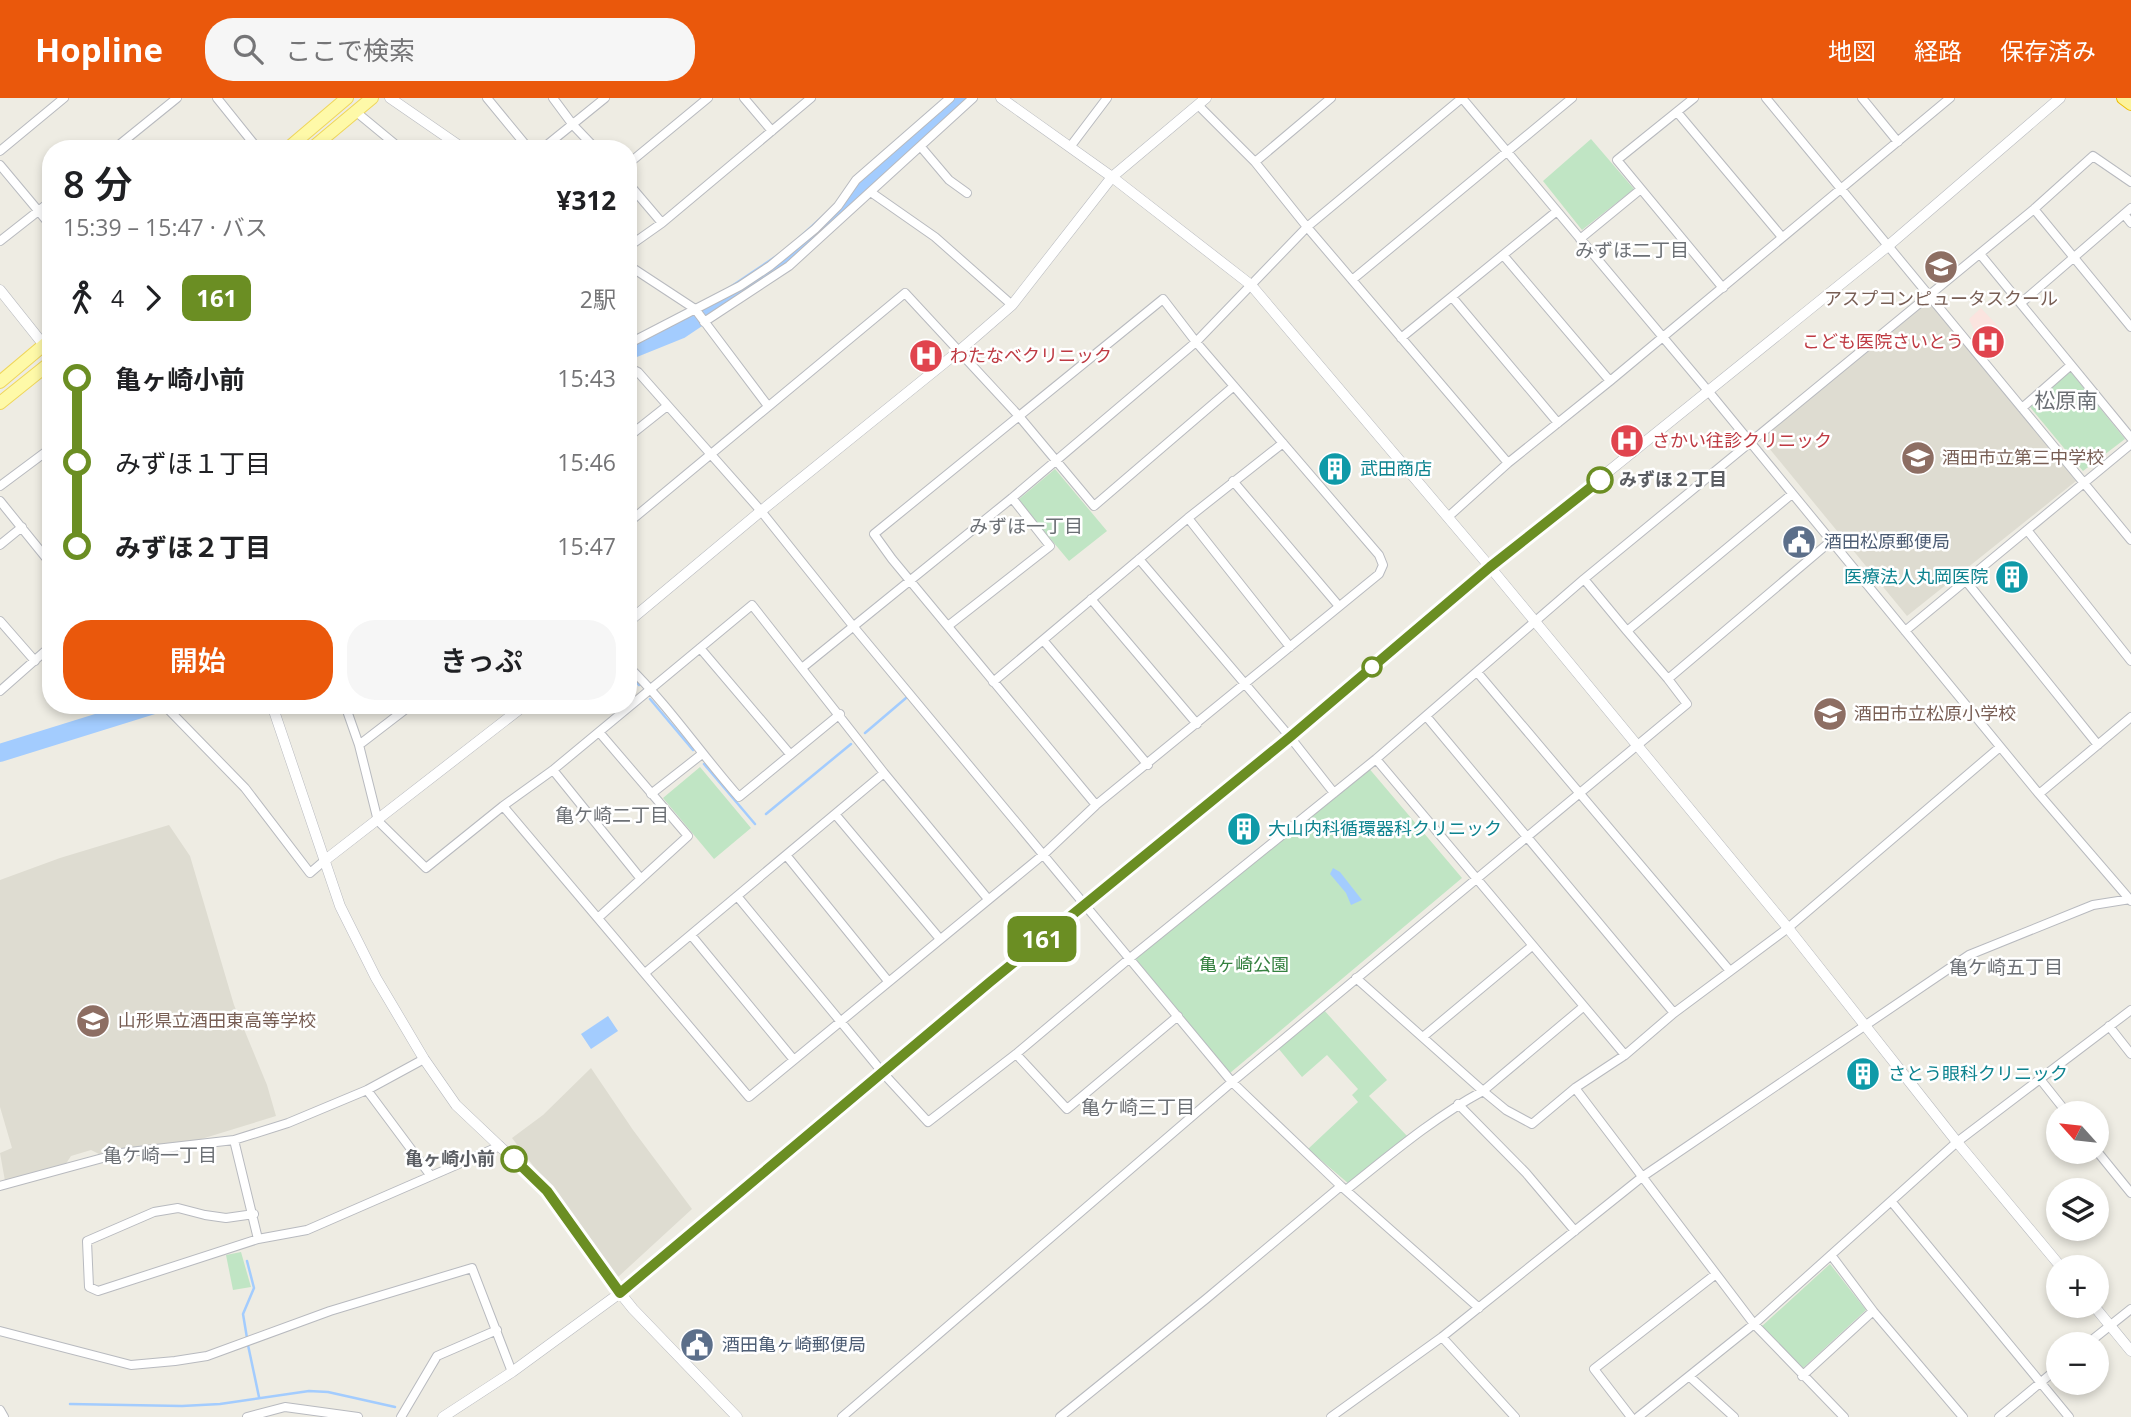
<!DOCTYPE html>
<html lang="ja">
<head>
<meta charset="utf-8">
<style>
	:root { --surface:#fff; --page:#f6f6f6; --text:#202124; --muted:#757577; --accent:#ea580c }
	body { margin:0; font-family:"Open Sans","Noto Sans JP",sans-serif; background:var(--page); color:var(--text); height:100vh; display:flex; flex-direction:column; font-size:26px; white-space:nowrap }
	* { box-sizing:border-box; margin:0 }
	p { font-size:23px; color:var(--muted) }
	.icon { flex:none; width:38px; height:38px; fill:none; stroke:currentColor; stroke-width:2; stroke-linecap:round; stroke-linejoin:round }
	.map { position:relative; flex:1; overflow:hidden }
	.drawer { position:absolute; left:42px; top:42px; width:595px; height:574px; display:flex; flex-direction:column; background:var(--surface); border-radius:28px; box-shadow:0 4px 10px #0003 }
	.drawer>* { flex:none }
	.badge { padding:0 14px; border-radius:10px; font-size:24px; line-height:46px }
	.needle { width:46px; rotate:297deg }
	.fabs { position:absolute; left:2046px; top:1003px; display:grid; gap:14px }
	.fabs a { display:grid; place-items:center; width:63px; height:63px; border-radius:50%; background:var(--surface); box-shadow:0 4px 10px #0003; font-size:35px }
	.map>.badge { position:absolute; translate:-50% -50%; box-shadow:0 0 0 4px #fff }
	.legs { display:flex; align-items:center; gap:10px; height:77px; padding:0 21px; font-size:23px }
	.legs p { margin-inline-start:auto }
	.headline { display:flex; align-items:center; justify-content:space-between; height:119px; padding:0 21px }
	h1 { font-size:38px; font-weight:600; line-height:52px }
	.button { display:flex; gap:14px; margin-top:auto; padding:14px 21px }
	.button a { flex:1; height:80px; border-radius:28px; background:var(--accent); color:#fff; font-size:28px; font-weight:600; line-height:80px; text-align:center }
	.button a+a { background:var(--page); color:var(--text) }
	ul { padding:0 21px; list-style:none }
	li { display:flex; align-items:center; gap:24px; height:84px; font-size:26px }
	li i { display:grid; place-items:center; width:10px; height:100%; margin:0 9px; background:currentColor }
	li i::after { content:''; width:18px; height:18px; margin:-9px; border:5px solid; border-radius:50%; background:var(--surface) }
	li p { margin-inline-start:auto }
	li:first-child i { background:linear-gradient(#0000 50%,currentColor 0) }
	li:last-child i { background:linear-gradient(currentColor 50%,#0000 0) }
	header { display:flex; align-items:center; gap:42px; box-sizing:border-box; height:98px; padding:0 35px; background:var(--accent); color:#fff }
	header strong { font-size:33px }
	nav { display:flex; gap:38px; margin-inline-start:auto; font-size:24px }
	.search { width:490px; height:63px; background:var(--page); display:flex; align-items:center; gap:18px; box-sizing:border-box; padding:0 24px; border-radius:28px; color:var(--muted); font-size:26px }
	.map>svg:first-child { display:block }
</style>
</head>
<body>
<header>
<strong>Hopline</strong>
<div class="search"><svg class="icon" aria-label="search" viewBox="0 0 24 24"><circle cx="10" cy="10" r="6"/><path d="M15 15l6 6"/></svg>ここで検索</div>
<nav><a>地図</a><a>経路</a><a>保存済み</a></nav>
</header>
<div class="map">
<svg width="2131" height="1319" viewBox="0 0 2131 1319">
	<rect width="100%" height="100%" fill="#eeece3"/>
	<path fill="#dedcd1" d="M1930,198L2076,383L1907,518L1759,338Z
		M169,727L190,758L234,907L267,987L276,1018L198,1042L99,1056L91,1052L71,1058L65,1067L5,1083L0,1055L12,1050L0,1009V782L60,760Z
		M591,970L633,1032L692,1111L618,1179L512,1040L543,1017Z"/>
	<path fill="#fbe4df" d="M1981,210L2006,237L1984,254L1969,221Z"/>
	<path fill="#c0e5c4" d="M1591,41L1634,91L1582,132L1543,83Z
		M2070,273L2125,341L2083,373L2030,309Z
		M1055,371L1107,433L1069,463L1018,402Z
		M1367,668L1462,780L1230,975L1135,860Z
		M700,669L751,730L714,761L663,700Z
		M1323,911L1387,982L1369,998L1408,1039L1349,1086L1308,1051L1358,1004L1352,997L1358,991L1327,957L1302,979L1278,950Z
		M241,1154L251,1189L233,1192L226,1157Z
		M1830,1166L1866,1212L1802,1271L1762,1228Z"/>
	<path fill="#a3ccfe" d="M1333,770L1340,774L1362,802L1351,807L1346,795L1330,776Z
		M608,918L618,933L591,951L581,936Z"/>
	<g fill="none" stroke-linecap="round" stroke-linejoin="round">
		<path stroke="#a3ccfe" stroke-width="2.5" d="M628,574L639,587
			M650,601L693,652
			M865,635L906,600
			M704,666L755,726
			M766,716L851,646
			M247,1163L254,1190L243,1216L247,1240
			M248,1247L259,1299
			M70,1306L182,1308L220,1306L309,1293L328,1294L395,1309"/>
		<path stroke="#a3ccfe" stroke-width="18" d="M628,253L680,232L792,157L964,0
			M0,655L154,607"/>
		<g stroke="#b8babf" stroke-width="10">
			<path id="minor" d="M217,0L258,51
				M487,0L529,51
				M553,0L573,27L596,51
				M744,0L772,33
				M1462,0L1709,294L2039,696L2131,803
				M1694,0L1617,62L1723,190
				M1766,0L2131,442
				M1862,0L1898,44
				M1198,7L1255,64L1307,129L1508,365
				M355,13L401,51
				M1677,14L1782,139
				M921,49L949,82L967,95
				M1070,49L1107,0
				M114,51L177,0
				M542,51L605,0
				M0,53L64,0
				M1255,64L1331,0
				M628,66L708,0
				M0,67L51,128
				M628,85L662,125
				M872,95L935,139L1012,207
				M2034,111L2131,229
				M2124,116L2131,125
				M1580,141L1641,91
				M0,143L51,103
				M628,149L662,125L811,0
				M1980,156L2131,340
				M1503,157L1610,283
				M628,167L695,211L768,308
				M1352,182L1572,0
				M1452,199L1558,325
				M2021,205L2131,110
				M704,224L789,168L973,0
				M1401,240L1557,113
				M628,246L740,188L770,168L815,131L838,108L856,82L950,0
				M628,269L638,274L761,413L853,528L1232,984L1341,1088L1479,1210
				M2022,310L2071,267
				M628,339L667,308
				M1233,383L1338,507
				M0,388L51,350
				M0,403L51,466
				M1448,419L1508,365L1610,283L1950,0
				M1188,420L1290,549
				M628,425L905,195L1018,317L1094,408L1234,288
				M2027,432L2131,563
				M0,447L22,429
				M1139,461L1290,639L1334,695
				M1584,481L1627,533
				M1966,483L2098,647
				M1091,501L1197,626
				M0,523L35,563
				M948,528L1050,448L1012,400
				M1905,533L2131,346
				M1043,542L1148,667
				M700,550L790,656
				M628,568C669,608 701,656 739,699L840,616
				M802,570L1012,400L1196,244L1307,129L1462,0
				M1477,574L1730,873
				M1668,581L1627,533L1792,396
				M993,584L1188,420L1283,345
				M0,593L51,548
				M164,607L245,690L310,775L324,763
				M345,607L359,647L378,723L426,770L503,708L553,672L752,507L884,675L988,801
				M1426,618L1674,915
				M359,647L411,607
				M1376,661L1625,957
				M553,672L641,781
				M651,696L702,656
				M2039,696L2131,619
				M503,708L749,999L1044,756L1096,707L1379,476L1383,467L1379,457L1196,244L1163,201L874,436L892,461L1096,707
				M835,716L940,841
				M786,757L888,883
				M737,798L883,975L928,1024L1016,956L1130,860L1376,661L1584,481L2034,111L2093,58L2131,84
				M598,820L688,738L599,634
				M691,837L794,962
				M645,875L884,675
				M1356,880L1483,993L1583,909
				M2109,928L2131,956
				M1424,938L1532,848
				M1016,956L1067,1011L1178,918
				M2040,981L2067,1015
				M1575,990L1754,1226L1844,1319
				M367,992L431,1078
				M1458,1006L1526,1075L1575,1133
				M234,1042L258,1141
				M2096,1052L2131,1095
				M0,1088L121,1055L234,1042L288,1025L367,992L424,961
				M1346,1092C1390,1057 1433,1020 1483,993L1506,1012L1532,1026L1575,990L1625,957L1674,915L1788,830L2000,649
				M1891,1103L2069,1319
				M254,1116L226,1120L205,1117L178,1110L154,1114L87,1143L89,1189L98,1193L258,1141L307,1132L500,1048
				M1831,1157L1873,1213
				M0,1233L131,1267L175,1263L207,1258L330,1213L472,1170L512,1274
				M1442,1239L1515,1319
				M2087,1246L2131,1211
				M1802,1278L1873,1213L1963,1319
				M1690,1279L1734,1319
				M0,1312L4,1319
				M247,1319L285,1309L358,1319
				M401,1319L437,1258L497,1232
				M842,1319L1232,984L1687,606L1668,581L1831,443
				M1060,1319L1206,1201L1341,1088
				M1331,1319L1442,1239L1642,1079L1969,857L2093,807L2131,801
				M1631,1319L1594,1271L1716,1176
				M1638,1319L1754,1226L1957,1044L2131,912
				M1999,1319L2058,1270"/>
		</g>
		<g stroke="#b8babf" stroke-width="11">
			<path id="tertiary" d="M390,0L464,51
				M1001,0L1112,79L1251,187L1490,469L1788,830L1957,1044L2061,1169
				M0,192L51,256
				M628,524L761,413L959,253L1012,207L1112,79L1206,0
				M272,607L340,808L376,880L424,961L456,1007L547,1093L608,1180L633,1211L737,1319
				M324,763L525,607
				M2094,1208L2131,1253
				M443,1319L512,1274L620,1195L952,916L1290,639L1490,469L1888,148L2060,0"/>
		</g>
		<g stroke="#efd65b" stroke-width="14">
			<path id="primary" d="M287,51L347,0
				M311,51L372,0
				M0,284L51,241
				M0,305L51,264"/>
		</g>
		<g stroke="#edbe04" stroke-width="14">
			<path id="trunk" d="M2123,0L2131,6"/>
		</g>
		<use href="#minor" stroke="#fff" stroke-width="8"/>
		<use href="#tertiary" stroke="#fff" stroke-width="10"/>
		<use href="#primary" stroke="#fef9a8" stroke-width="12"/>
		<use href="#trunk" stroke="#fcf29a" stroke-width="12"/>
	</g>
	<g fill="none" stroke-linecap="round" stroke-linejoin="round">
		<g stroke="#fff" stroke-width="16">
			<path id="line-1" d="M514,1061L547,1093L620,1195L990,884L1290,639L1490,469L1600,382"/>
		</g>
		<use href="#line-1" stroke="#6b8e23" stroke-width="10"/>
	</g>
	<defs>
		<g id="school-disc" transform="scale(1.75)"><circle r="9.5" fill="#8d6e63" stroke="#fff"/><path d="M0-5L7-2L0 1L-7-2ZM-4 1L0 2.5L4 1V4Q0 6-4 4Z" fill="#fff"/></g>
		<g id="hospital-disc" transform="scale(1.75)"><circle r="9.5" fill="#e0444e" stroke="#fff"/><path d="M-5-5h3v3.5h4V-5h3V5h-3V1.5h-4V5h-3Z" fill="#fff"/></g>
		<g id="building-disc" transform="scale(1.75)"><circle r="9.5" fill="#0f9aa8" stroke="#fff"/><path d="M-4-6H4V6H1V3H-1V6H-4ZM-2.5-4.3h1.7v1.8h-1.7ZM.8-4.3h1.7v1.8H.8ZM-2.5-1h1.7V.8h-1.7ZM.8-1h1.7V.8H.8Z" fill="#fff"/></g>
		<g id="civic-disc" transform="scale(1.75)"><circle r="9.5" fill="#5c6f8a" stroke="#fff"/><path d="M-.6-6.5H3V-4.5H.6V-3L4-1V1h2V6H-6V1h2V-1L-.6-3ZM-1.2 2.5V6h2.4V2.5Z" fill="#fff"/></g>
	</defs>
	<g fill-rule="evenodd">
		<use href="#school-disc" x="1941" y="169"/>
		<use href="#hospital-disc" x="1988" y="244"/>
		<use href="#hospital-disc" x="926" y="258"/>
		<use href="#hospital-disc" x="1627" y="343"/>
		<use href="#school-disc" x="1918" y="360"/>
		<use href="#building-disc" x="1335" y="371"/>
		<use href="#civic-disc" x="1799" y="444"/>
		<use href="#building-disc" x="2012" y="479"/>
		<use href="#school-disc" x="1830" y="616"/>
		<use href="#building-disc" x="1244" y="731"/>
		<use href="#school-disc" x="93" y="923"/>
		<use href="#building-disc" x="1863" y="976"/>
		<use href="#civic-disc" x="697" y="1247"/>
	</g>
	<g fill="#fff" stroke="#6b8e23" stroke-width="3.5">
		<circle cx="1600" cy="382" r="12"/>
		<circle cx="1372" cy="569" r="9"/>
		<circle cx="514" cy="1061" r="12"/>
	</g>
	<g text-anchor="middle" stroke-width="5" stroke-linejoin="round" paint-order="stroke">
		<g font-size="18" fill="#785e54" stroke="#fff" text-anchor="start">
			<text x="1941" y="207" text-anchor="middle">アスプコンピュータスクール</text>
			<text x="1942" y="366">酒田市立第三中学校</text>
			<text x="1854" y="622">酒田市立松原小学校</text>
			<text x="118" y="929">山形県立酒田東高等学校</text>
		</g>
		<g font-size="18" fill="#be3a42" stroke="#fff" text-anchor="start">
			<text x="1964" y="250" text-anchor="end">こども医院さいとう</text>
			<text x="950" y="264">わたなべクリニック</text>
			<text x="1652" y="349">さかい往診クリニック</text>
		</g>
		<g font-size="18" fill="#0d838f" stroke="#fff" text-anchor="start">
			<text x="1360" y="377">武田商店</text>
			<text x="1988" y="485" text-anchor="end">医療法人丸岡医院</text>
			<text x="1268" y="737">大山内科循環器科クリニック</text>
			<text x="1888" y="982">さとう眼科クリニック</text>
		</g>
		<g font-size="18" font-weight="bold" fill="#5b5e63" stroke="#fff" text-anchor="start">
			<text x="1619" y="388">みずほ２丁目</text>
			<text x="495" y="1067" text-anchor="end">亀ヶ崎小前</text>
		</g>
		<g font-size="18" fill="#4e5e75" stroke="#fff" text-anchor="start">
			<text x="1824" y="450">酒田松原郵便局</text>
			<text x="722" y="1253">酒田亀ヶ崎郵便局</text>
		</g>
		<g font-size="18" fill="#358140" stroke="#fff">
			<text x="1244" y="873">亀ヶ崎公園</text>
		</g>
		<g font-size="19" fill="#6c7075" stroke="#fff">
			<text x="1632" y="159">みずほ二丁目</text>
			<text x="1026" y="435">みずほ一丁目</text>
			<text x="612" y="724">亀ケ崎二丁目</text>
			<text x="2006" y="876">亀ケ崎五丁目</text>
			<text x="1138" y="1016">亀ケ崎三丁目</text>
			<text x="160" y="1064">亀ケ崎一丁目</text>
		</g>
		<g font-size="21" fill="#6c7075" stroke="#fff">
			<text x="2066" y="310">松原南</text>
		</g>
	</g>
</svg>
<div class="fabs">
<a><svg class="needle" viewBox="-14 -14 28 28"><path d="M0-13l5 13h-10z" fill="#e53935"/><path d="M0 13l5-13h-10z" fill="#757577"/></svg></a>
<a><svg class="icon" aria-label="layers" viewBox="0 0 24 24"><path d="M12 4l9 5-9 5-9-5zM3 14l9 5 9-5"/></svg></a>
<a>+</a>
<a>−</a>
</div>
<b class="badge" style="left:1042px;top:841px;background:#6b8e23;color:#fff">161</b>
<section class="drawer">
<div class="headline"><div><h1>8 分</h1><p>15:39 – 15:47 · バス</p></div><b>¥312</b></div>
<div class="legs"><svg class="icon" aria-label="walk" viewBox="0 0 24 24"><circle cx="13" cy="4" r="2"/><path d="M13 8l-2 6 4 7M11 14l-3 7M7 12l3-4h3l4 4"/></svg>4<svg class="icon" aria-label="forward" viewBox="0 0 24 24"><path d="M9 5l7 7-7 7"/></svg><b class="badge" style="background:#6b8e23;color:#fff">161</b><p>2駅</p></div>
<ul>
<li><i style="color:#6b8e23"></i><b>亀ヶ崎小前</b><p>15:43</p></li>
<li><i style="color:#6b8e23"></i><span>みずほ１丁目</span><p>15:46</p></li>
<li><i style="color:#6b8e23"></i><b>みずほ２丁目</b><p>15:47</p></li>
</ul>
<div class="button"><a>開始</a><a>きっぷ</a></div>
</section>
</div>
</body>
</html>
